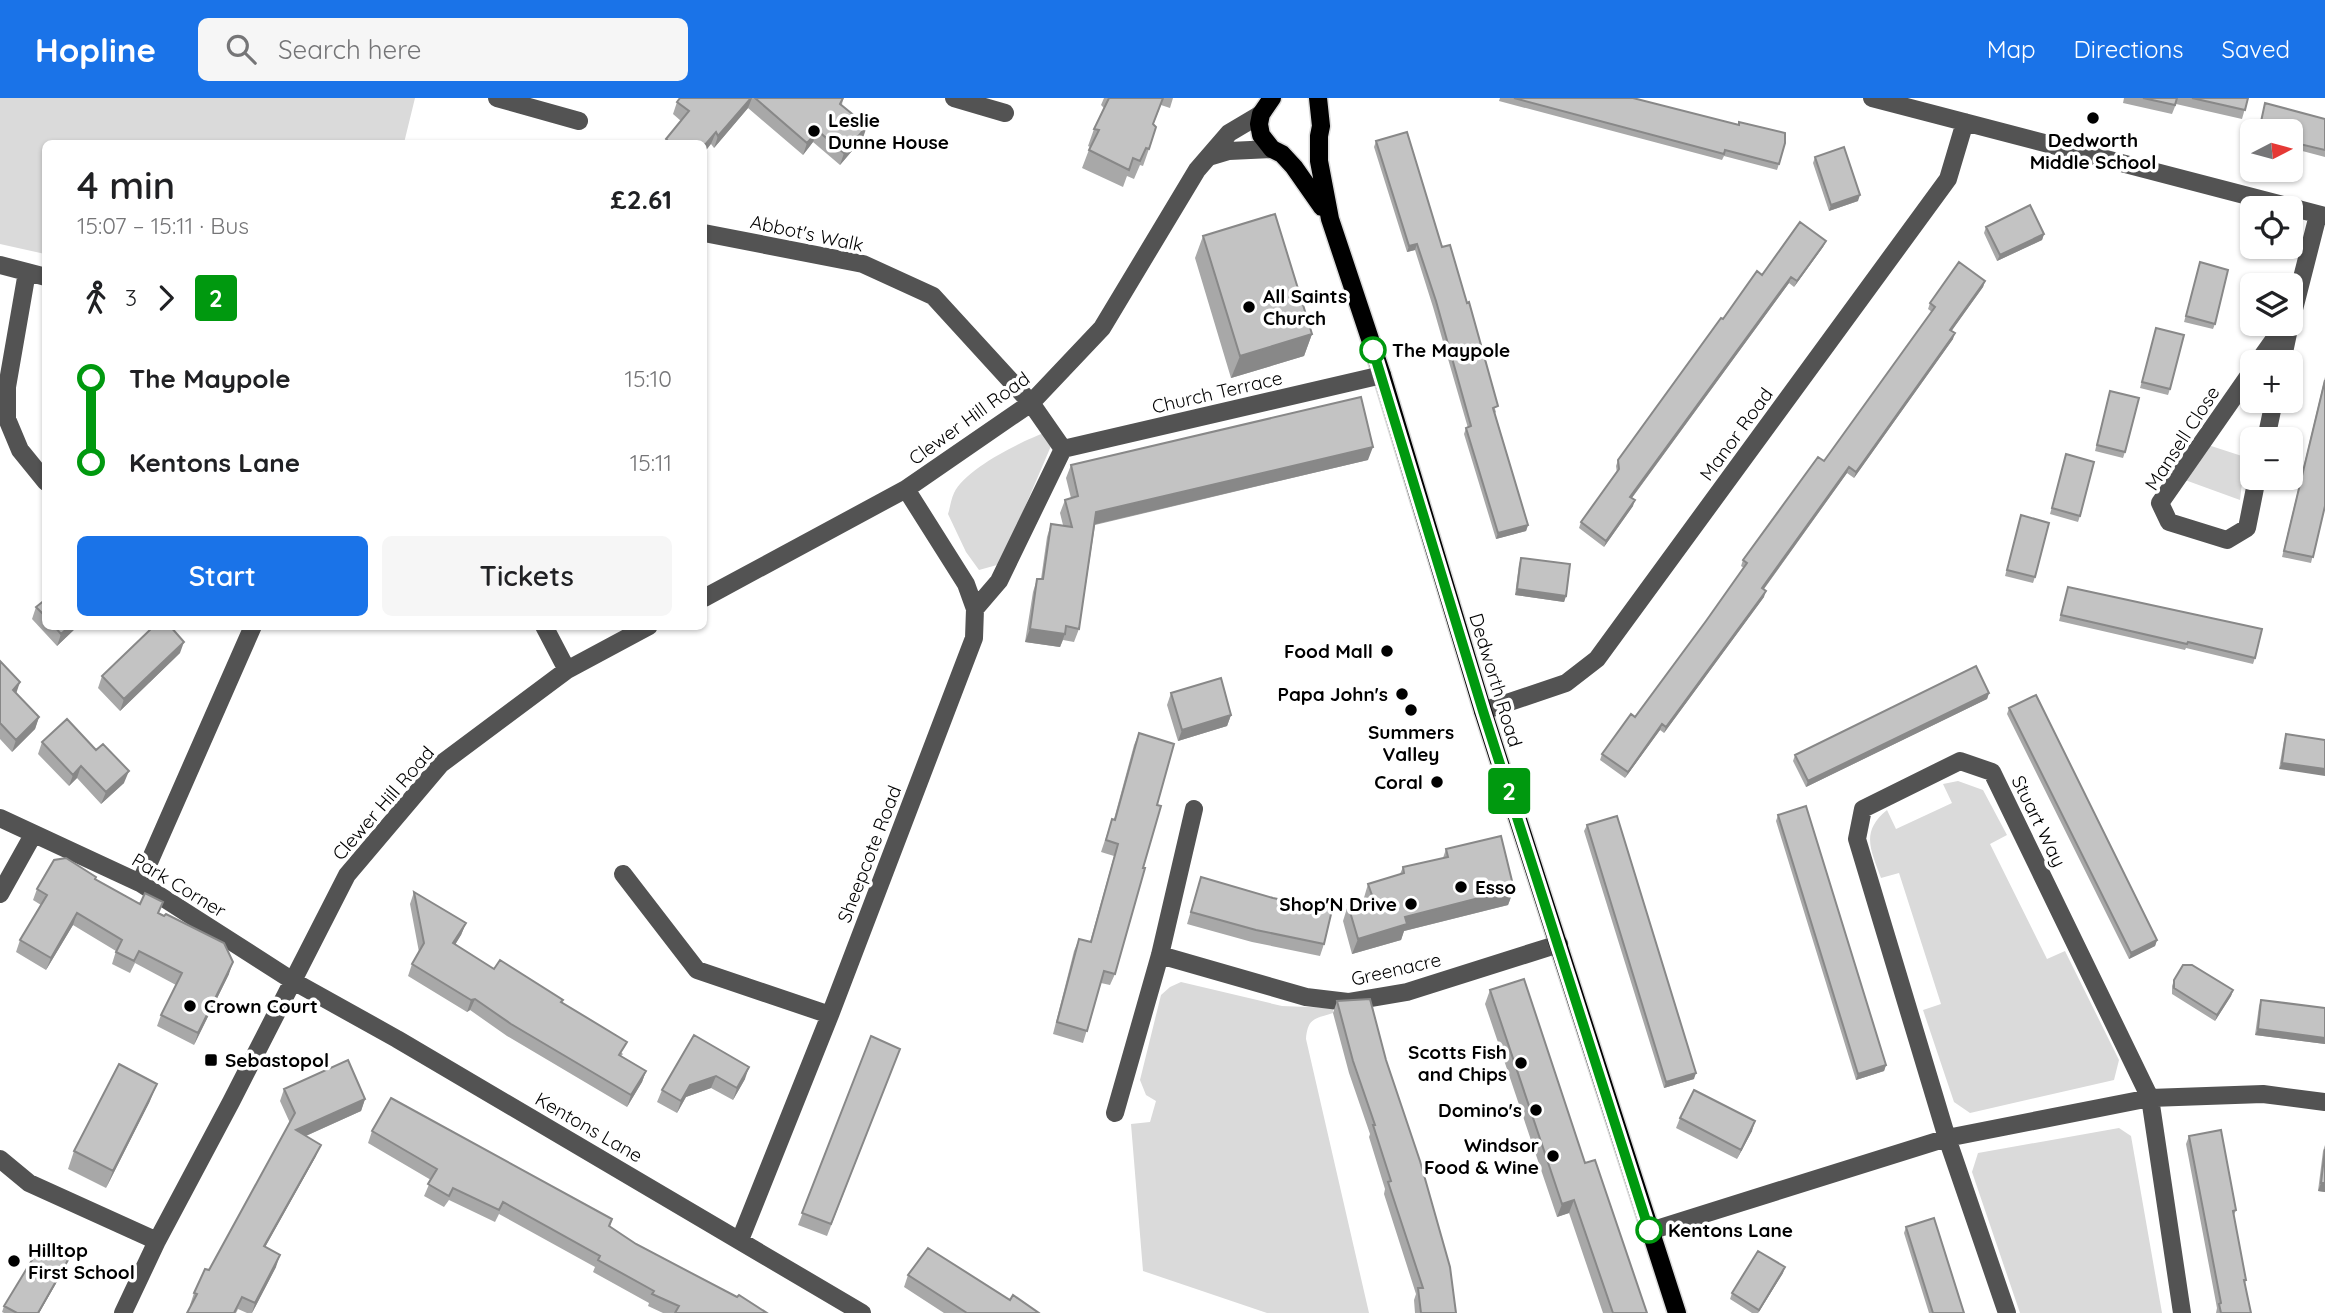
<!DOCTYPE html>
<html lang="en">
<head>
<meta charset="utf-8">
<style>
	:root { --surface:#fff; --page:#f6f6f6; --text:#202124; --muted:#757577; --accent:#1a73e8 }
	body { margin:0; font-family:Quicksand,sans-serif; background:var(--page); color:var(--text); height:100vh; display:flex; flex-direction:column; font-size:26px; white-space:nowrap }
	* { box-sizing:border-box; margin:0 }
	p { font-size:23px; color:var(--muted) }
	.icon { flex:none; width:38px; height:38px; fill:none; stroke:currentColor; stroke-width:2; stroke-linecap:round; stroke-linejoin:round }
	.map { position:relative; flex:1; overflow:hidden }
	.side { position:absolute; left:42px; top:42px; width:665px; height:490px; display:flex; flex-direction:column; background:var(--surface); border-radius:10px; box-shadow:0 2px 5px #0004 }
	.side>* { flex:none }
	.badge { padding:0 14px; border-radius:5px; font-size:24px; line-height:46px }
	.needle { width:46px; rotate:84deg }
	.buttons { position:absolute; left:2240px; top:21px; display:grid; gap:14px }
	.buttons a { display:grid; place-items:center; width:63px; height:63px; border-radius:10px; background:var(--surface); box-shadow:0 2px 5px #0004; font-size:35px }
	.map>.badge { position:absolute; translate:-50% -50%; box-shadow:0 0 0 4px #fff }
	.legs { display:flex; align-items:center; gap:10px; height:77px; padding:0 35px; font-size:23px }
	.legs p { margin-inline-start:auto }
	.head { display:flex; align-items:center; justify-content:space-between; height:119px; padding:0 35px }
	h1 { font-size:38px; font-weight:600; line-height:52px }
	.primary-button { display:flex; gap:14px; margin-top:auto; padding:14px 35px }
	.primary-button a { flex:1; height:80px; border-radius:10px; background:var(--accent); color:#fff; font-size:28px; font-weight:600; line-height:80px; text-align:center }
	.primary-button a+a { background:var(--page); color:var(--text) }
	ul { padding:0 35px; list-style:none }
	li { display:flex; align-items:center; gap:24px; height:84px; font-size:26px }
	li i { display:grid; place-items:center; width:10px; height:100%; margin:0 9px; background:currentColor }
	li i::after { content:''; width:18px; height:18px; margin:-9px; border:5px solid; border-radius:50%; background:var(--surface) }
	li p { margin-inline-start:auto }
	li:first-child i { background:linear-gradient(#0000 50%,currentColor 0) }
	li:last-child i { background:linear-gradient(currentColor 50%,#0000 0) }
	header { display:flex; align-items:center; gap:42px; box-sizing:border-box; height:98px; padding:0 35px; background:var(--accent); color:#fff }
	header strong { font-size:33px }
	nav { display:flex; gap:38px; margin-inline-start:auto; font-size:24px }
	.search { width:490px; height:63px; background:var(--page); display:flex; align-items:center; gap:18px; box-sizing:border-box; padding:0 24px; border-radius:10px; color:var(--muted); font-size:26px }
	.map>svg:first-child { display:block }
</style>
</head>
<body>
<header>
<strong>Hopline</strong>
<div class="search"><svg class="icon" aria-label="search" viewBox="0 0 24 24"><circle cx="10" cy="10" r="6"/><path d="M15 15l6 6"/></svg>Search here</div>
<nav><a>Map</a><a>Directions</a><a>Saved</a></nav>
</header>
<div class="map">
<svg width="2325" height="1215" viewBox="0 0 2325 1215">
	<rect width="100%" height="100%" fill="#fff"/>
	<path fill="#dadada" d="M0,0H415L404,45L46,46L45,156L0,146Z
		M1044,335L1051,348L1010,444L997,467L979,472L966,454L948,416C950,410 951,401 954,395C965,371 1020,344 1044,335Z
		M2208,347L2245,359L2240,402L2185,382Z
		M1958,683L1983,692L2007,737L1990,746L2047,861L2065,853L2119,962L2114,982L1970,1015L1954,1004L1923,912L1941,906L1899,775L1881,780C1871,752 1860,734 1887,712L1896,731L1952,705L1943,686Z
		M1181,884L1282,908L1333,910V915C1314,921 1308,920 1306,941L1369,1215H1267L1143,1173L1131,1026L1150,1024L1156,1003L1146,997L1140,982L1161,897L1170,889Z
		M2119,1030L2131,1038L2162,1215H2020L1972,1074L1978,1055Z"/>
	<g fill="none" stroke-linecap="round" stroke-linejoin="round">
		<g stroke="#dbdbdb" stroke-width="21">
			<path id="major" d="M1272,0L1261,16L1259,26L1261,37L1272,51L1282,56L1294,69L1322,109
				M1318,0L1321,28L1319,38V63L1330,121L1382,277L1483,613L1677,1215"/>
		</g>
		<path stroke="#535353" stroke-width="18" d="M497,0L579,23
			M954,0L1005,15
			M1872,0L2325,118
			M1209,59L1229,53L1272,51
			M704,135L863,166L933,198L1031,305L1063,351L999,483L975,511
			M0,167L46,179
			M27,174L7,289V321L20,352L46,384
			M2291,223L2318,117
			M2258,264L2285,226
			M2282,264L2290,226
			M2252,273L2160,405L2169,424L2227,442L2247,430L2257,380
			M2266,341L2274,303
			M1063,351L1382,277
			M704,500L906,391L1031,305L1102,230L1197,72L1229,35L1261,16
			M544,528L567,572
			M1483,613L1566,585L1597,561L1948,81L1965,24
			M0,720L140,785L293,883L397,941L862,1215
			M623,776L697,872L830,917
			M140,785L253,528
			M0,796L33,737
			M1160,857L1306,899L1348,904L1407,894L1559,846
			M1115,1015L1160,857L1194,711
			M0,1061L29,1085L157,1143
			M1650,1133L1947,1040L2150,1000L2263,996L2325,1004
			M740,1142L830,917L974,540L975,511L966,486L906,391
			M123,1215L157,1143L231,1004L347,777L441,666L567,572L649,528
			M2007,1215L1947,1040L1857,741L1863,711L1960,663L1992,674L2150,1000L2182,1215"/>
		<use href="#major" stroke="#000" stroke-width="18"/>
	</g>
	<path fill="#a8a8a8" d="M680,0H843L842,7L863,40L840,67L813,44L803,57L748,10L714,50L711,46H664L666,41L681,23L673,16L677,4Z
		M1104,0H1173L1170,10L1161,7L1153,27L1149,51L1143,68L1140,67L1134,81L1127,78L1123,89L1082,70L1090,49L1088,48L1094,31L1104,10L1101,7Z
		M1500,0H1633L1779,66L1777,72L1724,58L1722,62L1499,3Z
		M2124,0H2248L2242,21L2176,6L2172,16L2123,5Z
		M2265,5L2325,21V59L2291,50V33H2258Z
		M1376,43L1442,149L1496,314L1495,315L1528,427L1526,433L1496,441L1464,336L1466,330H1468L1433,209L1415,152L1407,154L1374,49Z
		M1815,59L1858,103L1829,113L1813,65Z
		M1986,129L2044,136L2042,142L1997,163L1984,135Z
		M1203,138L1312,236L1304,258L1231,280L1195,160Z
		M1826,143L1823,149L1794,189L1789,185L1632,400L1633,408L1604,449L1579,430L1581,424L1617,375L1616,368L1618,362L1762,177Z
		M2200,164L2215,226L2213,231L2184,224Z
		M1985,183L1983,189L1951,233L1953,241L1854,380L1847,375L1764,491V499L1664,635L1660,632L1625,680L1600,662L1602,656L1635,619L1706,523L1744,470L1741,468L1743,462L1824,363L1932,214L1928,211L1930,205Z
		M2156,230L2170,291L2168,297L2140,290Z
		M2325,279V408L2311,465L2282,459Z
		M2110,293L2125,354L2123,360L2095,353Z
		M2066,356L2080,418L2078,424L2050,416Z
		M1368,362L1095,427L1079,531L1074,544L1063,542L1060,549L1025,544L1033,494L1037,481H1041L1047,439L1051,426L1063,427L1060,415L1065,402L1071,400L1066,380L1071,367Z
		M2021,417L2035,479L2033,485L2005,478Z
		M1521,460L1566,498L1564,504L1515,497L1519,466Z
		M2068,489L2255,560L2253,566L2186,550L2185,552L2059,523Z
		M46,501V528H78L57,548L32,521L36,509Z
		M180,555L120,613L98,590L102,578Z
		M0,563L16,595L39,619L35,631L12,654L0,641Z
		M1171,595L1231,617L1227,628L1178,643L1167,607Z
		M1989,595L1987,601L1806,689L1793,663L1795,657Z
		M2009,610L2157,842L2155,848L2129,861L2007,616Z
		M1139,635L1157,707L1143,770L1115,876L1110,887L1101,885L1083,945L1053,936L1074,853L1079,841L1090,844L1114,758L1101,754L1112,721H1114L1134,647Z
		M2286,636L2325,642L2279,671L2284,642Z
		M42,644L96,652L124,685L101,706L77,680L69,688L38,656Z
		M1778,717L1886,967L1884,973L1856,982L1776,723Z
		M1587,727L1694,981L1664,990L1584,733Z
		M1446,751L1514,791L1508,807L1404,833L1401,842L1352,856L1343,823L1348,807L1363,803L1368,786L1400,776L1403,769L1443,760Z
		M1201,779L1324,846L1320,858L1252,844L1187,826Z
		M95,781L159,816L229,876L194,947L157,928L161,917L176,887L135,865L130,875L112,866L116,853L73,827L46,872L16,854L20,842L41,807L33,802L37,791Z
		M414,794L466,825L461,837L455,846L494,871L562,904L623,956L621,958L646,973L642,984L627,1009L507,938L470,912L467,914L408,878L412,866L419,854L410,806Z
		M2174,882L2233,892L2231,898L2215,923L2172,896V888Z
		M1490,892L1585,1065L1647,1215H1603L1569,1115L1557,1119L1485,906Z
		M2261,902L2325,910V946L2255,937L2259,908Z
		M1337,903L1456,1215H1415L1414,1202L1416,1196L1384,1096L1385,1091L1369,1039L1370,1036L1349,975L1333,915Z
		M694,937L745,981L733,1002L711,990L686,999L677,1015L657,1004L662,992Z
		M871,938L900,951L827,1138L798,1127Z
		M284,991L365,1001L361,1013L306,1038L316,1058L265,1149L276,1169L252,1215H247L238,1211L236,1215H187L191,1207H190L194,1195L209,1172L290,1025L280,1003Z
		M150,1003L106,1090L68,1071L74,1053Z
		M1680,1020L1752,1033L1737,1061L1676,1030Z
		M372,1033L612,1121L610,1129L636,1146L767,1215H663L648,1208L649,1205L593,1174L595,1169L499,1116L495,1124L449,1102L444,1109L424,1098L431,1082L368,1045Z
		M2189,1038L2236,1112L2234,1117L2246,1182L2245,1185L2251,1215H2216L2217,1210L2186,1046Z
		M2325,1047V1094L2318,1093L2323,1053Z
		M1906,1129L1964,1215H1929L1904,1135Z
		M66,1168L39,1215H4L2,1214L4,1208Z
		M1783,1175L1758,1215H1752L1730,1201L1732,1195Z
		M908,1177L1010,1202L1039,1215H944L904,1189Z"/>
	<path fill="#888" d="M751,0H752L748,10L714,50L718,38Z
		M867,28L863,40L840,67L844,55Z
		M818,33L813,44L803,57L807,45Z
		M716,34L711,46L704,55V48Z
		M1860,97L1858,103L1829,113L1831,107Z
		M2044,136L2042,142L1997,163L2000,157Z
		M1826,143L1823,149L1794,189L1797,183Z
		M1417,146L1415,152L1407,154L1409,148Z
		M1791,179L1789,185L1628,405L1630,399Z
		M1985,183L1983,189L1948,238L1950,232Z
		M1955,235L1953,241L1854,380L1856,374Z
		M1312,236L1304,258L1231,280L1240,258Z
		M1373,349L1368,362L1092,427L1096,414Z
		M1849,369L1847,375L1760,496L1762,490Z
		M1635,402L1633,408L1604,449L1606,443Z
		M1528,427L1526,433L1496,441L1498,435Z
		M1517,491L1566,498L1564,504L1515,497Z
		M1766,493L1764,499L1664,635L1666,629Z
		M70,528H78L57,548L61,536Z
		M1030,531L1065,536L1060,549L1025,544Z
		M184,544L180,555L120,613L124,601Z
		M20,584L16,596L13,592Z
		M1989,595L1987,601L1806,689L1808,683Z
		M1231,617L1227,628L1178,643L1182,632Z
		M39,619L35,631L12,654L16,642Z
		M1662,626L1660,632L1625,680L1628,674Z
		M2282,665L2325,671V678L2279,671Z
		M81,668L77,680L69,688L73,677Z
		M129,673L124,685L101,706L106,694Z
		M1514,791L1508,807L1404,833L1401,842L1352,856L1358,841L1405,819Z
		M77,815L73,827L46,872L51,860Z
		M466,825L461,837L449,857L453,845Z
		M2157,842L2155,848L2129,861L2131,855Z
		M233,864L229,876L194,947L198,935Z
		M2233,892L2231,898L2215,923L2217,917Z
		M475,901L470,912L467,914L471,902Z
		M2258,931L2325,940V946L2255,937Z
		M1886,967L1884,973L1856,982L1858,976Z
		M749,969L745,981L733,1002L737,990Z
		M646,973L642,984L627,1009L631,997Z
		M1696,975L1694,981L1664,990L1666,984Z
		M716,978L711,990L686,999L677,1015L681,1003L690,987Z
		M157,986L150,1003L106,1090L113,1073Z
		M365,1001L361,1013L292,1044L296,1032Z
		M1755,1023L1752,1033L1737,1061L1741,1052Z
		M321,1047L316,1058L259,1160L264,1148Z
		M2321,1085H2325V1094L2318,1093Z
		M1574,1102L1569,1115L1557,1119L1562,1106Z
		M280,1157L276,1169L252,1215L255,1205Z
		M68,1162L66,1168L39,1215H38Z
		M1785,1169L1783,1175L1758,1215L1759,1212Z"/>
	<path fill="#c3c3c3" stroke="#888" stroke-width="2" d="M680,0H751L718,38L716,34L704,48V46H671L666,41L689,13L677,4Z
		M755,0H843L840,6L867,28L844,55L818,33L807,45Z
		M1109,0H1163L1153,26L1156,29L1149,51L1146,50L1140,63L1133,60L1129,72L1089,52L1099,32L1094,31Z
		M1514,0H1633L1739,27V24L1785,35V45L1779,66L1725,52L1724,56Z
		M2143,0H2177L2175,7Z
		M2192,0H2248L2245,12Z
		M2265,5L2325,21V52L2291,44V33H2259Z
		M1407,34L1442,149L1450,147L1467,205L1469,204L1498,308L1493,310L1528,427L1498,435L1466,330L1471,328L1436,203L1417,146L1409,148L1376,43Z
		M1844,49L1860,97L1831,107L1815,59Z
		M2030,107L2044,136L2000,157L1986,129Z
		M1275,116L1312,236L1240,258L1203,138Z
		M1800,124L1826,143L1797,183L1791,179L1630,399L1635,402L1606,443L1581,424L1619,371L1618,362L1721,220L1723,221L1757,173L1762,177Z
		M1959,164L1985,183L1950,232L1955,235L1856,374L1849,369L1762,490L1766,493L1666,629L1662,626L1628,674L1602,656L1631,616L1635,619L1706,523L1747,465L1743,462L1818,359L1824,363L1935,209L1930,205Z
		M2200,164L2228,172L2215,226L2186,218Z
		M2156,230L2184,237L2170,291L2142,284Z
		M2325,282V408L2313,459L2284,453Z
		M2110,293L2139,300L2125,354L2097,347Z
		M1361,299L1373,349L1096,414L1079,531L1066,528L1065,536L1030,531L1037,481H1043L1051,426L1072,429L1065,402L1078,398L1071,367Z
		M2066,356L2094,364L2080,418L2052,410Z
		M2021,417L2049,425L2035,479L2007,472Z
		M1521,460L1570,466L1566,498L1517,491Z
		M2068,489L2262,531L2255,560L2188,544L2187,546L2061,517Z
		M46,501V519L36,509Z
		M54,528H70L61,536Z
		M154,528H170L184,544L124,601L102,578Z
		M0,563L20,584L13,592L39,619L16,642L0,625Z
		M1976,568L1989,595L1808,683L1795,657Z
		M1221,580L1231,617L1182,632L1171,595Z
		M2036,597L2157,842L2131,855L2009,610Z
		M67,621L96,652L103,646L129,673L106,694L81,668L73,677L42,644Z
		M1139,635L1174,646L1157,707L1161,708L1143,770H1145L1115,876L1104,873L1087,933L1057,924L1079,841L1091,844L1118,746L1106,742L1112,721L1115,722Z
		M2286,636L2325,642V671L2282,665Z
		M1806,708L1886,967L1858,976L1778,717Z
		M1617,718L1696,975L1666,984L1587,727Z
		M1501,738L1514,791L1405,819L1407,826L1358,841L1348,807L1373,800L1368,786L1404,775L1403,769L1448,759L1446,751Z
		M66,760L96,779L95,781L140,806L145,795L163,804L158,815L164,818L166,816L224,845L233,864L198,935L161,917L182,875L139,853L134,863L116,854L122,842L77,815L51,860L20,842L47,797L37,791L54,762Z
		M1201,779L1273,800L1332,812L1324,846L1256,832L1191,814Z
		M414,794L466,825L453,845L494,871L500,862L563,902L561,904L627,944L619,957L646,973L631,997L511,926L475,901L471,902L412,866L424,845Z
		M2183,867H2192L2233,892L2217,917L2174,890V882Z
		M1524,881L1585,1065L1595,1062L1647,1215H1613L1574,1102L1562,1106L1490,892Z
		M1370,901L1386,962L1420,1063L1450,1169L1456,1215H1421L1418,1190H1423L1388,1084L1391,1083L1373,1027H1375L1353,963L1337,903Z
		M2261,902L2325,910V940L2258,931Z
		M694,937L749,969L737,990L716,978L690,987L681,1003L662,992Z
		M871,938L900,951L831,1126L802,1115Z
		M348,962L365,1001L296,1032L321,1047L264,1148L280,1157L255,1205L242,1199L234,1215H187L197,1196L194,1195L205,1171L209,1172L295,1015L284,991Z
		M119,966L157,986L113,1073L74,1053Z
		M1694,992L1755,1023L1741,1052L1680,1020Z
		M391,1000L612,1121L609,1128L636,1146L737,1199L739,1197L767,1215H675L679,1208L652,1196L654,1193L598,1162L600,1158L503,1104L499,1112L453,1090L449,1098L428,1086L437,1071L372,1033Z
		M2221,1032L2236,1112L2233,1113L2246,1182H2244L2251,1215H2221L2219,1206L2221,1205L2189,1038Z
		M2325,1051V1085H2321Z
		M1934,1120L1964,1215H1933L1906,1129Z
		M43,1144L68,1162L38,1215H17L4,1208Z
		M928,1150L1010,1202L1013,1197L1039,1215H967L908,1177Z
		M1758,1153L1785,1169L1759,1212L1732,1195Z"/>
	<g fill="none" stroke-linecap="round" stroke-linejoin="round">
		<g stroke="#fff" stroke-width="16">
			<path id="line-1" d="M1373,252L1483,613L1649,1132"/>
		</g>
		<use href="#line-1" stroke="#00990f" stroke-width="10"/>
	</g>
	<g fill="#000" stroke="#fff" stroke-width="2.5">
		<circle cx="2093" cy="20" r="7"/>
		<circle cx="814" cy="33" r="7"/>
		<circle cx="1249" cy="209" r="7"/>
		<circle cx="1387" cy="553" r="7"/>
		<circle cx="1402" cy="596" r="7"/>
		<circle cx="1411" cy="612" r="7"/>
		<circle cx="1437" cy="684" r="7"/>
		<circle cx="1461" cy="789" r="7"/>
		<circle cx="1411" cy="806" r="7"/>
		<circle cx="190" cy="908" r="7"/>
		<rect x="204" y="955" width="14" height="14" rx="3.5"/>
		<circle cx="1521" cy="965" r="7"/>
		<circle cx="1536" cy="1012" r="7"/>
		<circle cx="1553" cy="1058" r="7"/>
		<circle cx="14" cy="1163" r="7"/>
	</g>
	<g fill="#fff" stroke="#00990f" stroke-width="3.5">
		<circle cx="1373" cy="252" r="12"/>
		<circle cx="1649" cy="1132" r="12"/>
	</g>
	<g text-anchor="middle" stroke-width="7" stroke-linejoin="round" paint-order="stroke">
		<g font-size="19" font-weight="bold" fill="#000" stroke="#fff" text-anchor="end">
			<text x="828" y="29" text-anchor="start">Leslie<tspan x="828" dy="22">Dunne House</tspan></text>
			<text x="2093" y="49" text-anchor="middle">Dedworth<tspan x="2093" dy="22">Middle School</tspan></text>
			<text x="1263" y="205" text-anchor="start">All Saints<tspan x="1263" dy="22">Church</tspan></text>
			<text x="1373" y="560">Food Mall</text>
			<text x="1388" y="603">Papa John's</text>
			<text x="1411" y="641" text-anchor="middle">Summers<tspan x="1411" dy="22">Valley</tspan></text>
			<text x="1423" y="691">Coral</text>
			<text x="1475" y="796" text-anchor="start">Esso</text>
			<text x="1397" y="813">Shop'N Drive</text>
			<text x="204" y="915" text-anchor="start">Crown Court</text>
			<text x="1507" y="961">Scotts Fish<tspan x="1507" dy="22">and Chips</tspan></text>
			<text x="225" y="969" text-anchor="start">Sebastopol</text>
			<text x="1522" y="1019">Domino's</text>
			<text x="1539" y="1054">Windsor<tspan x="1539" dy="22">Food &amp; Wine</tspan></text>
			<text x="28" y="1159" text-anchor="start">Hilltop<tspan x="28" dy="22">First School</tspan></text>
		</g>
		<g font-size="19" fill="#000" stroke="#fff">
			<text transform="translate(807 135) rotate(12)" y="7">Abbot's Walk</text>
			<text transform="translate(1217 294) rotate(-13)" y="7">Church Terrace</text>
			<text transform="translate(969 320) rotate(-36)" y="7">Clewer Hill Road</text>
			<text transform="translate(1736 336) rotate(-54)" y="7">Manor Road</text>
			<text transform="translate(2182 340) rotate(-57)" y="7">Mansell Close</text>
			<text transform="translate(1496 582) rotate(73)" y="7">Dedworth Road</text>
			<text transform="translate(383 705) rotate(-49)" y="7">Clewer Hill Road</text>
			<text transform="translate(2039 723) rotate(64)" y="7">Stuart Way</text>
			<text transform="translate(869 756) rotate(-69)" y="7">Sheepcote Road</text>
			<text transform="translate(179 787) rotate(31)" y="7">Park Corner</text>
			<text transform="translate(1396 871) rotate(-13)" y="7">Greenacre</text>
			<text transform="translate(589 1029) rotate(30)" y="7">Kentons Lane</text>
		</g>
		<g font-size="19" font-weight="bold" fill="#000" stroke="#fff" text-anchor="start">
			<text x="1392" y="259">The Maypole</text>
			<text x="1668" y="1139">Kentons Lane</text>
		</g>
	</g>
</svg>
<div class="buttons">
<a><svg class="needle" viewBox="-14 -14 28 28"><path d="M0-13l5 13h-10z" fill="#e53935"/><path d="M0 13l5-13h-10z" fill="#757577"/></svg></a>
<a><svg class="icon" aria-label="locate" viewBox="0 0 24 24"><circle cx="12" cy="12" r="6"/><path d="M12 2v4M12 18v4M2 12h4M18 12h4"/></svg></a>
<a><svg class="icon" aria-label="layers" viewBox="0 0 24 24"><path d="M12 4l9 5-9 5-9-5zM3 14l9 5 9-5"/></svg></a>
<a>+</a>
<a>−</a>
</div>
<b class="badge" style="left:1509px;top:693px;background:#00990f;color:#fff">2</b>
<section class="side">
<div class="head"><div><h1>4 min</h1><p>15:07 – 15:11 · Bus</p></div><b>£2.61</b></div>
<div class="legs"><svg class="icon" aria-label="walk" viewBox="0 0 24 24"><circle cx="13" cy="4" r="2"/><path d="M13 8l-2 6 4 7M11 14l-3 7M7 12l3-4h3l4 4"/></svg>3<svg class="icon" aria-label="forward" viewBox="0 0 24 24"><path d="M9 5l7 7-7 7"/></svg><b class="badge" style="background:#00990f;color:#fff">2</b></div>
<ul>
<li><i style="color:#00990f"></i><b>The Maypole</b><p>15:10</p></li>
<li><i style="color:#00990f"></i><b>Kentons Lane</b><p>15:11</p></li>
</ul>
<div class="primary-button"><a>Start</a><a>Tickets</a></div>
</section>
</div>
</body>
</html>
